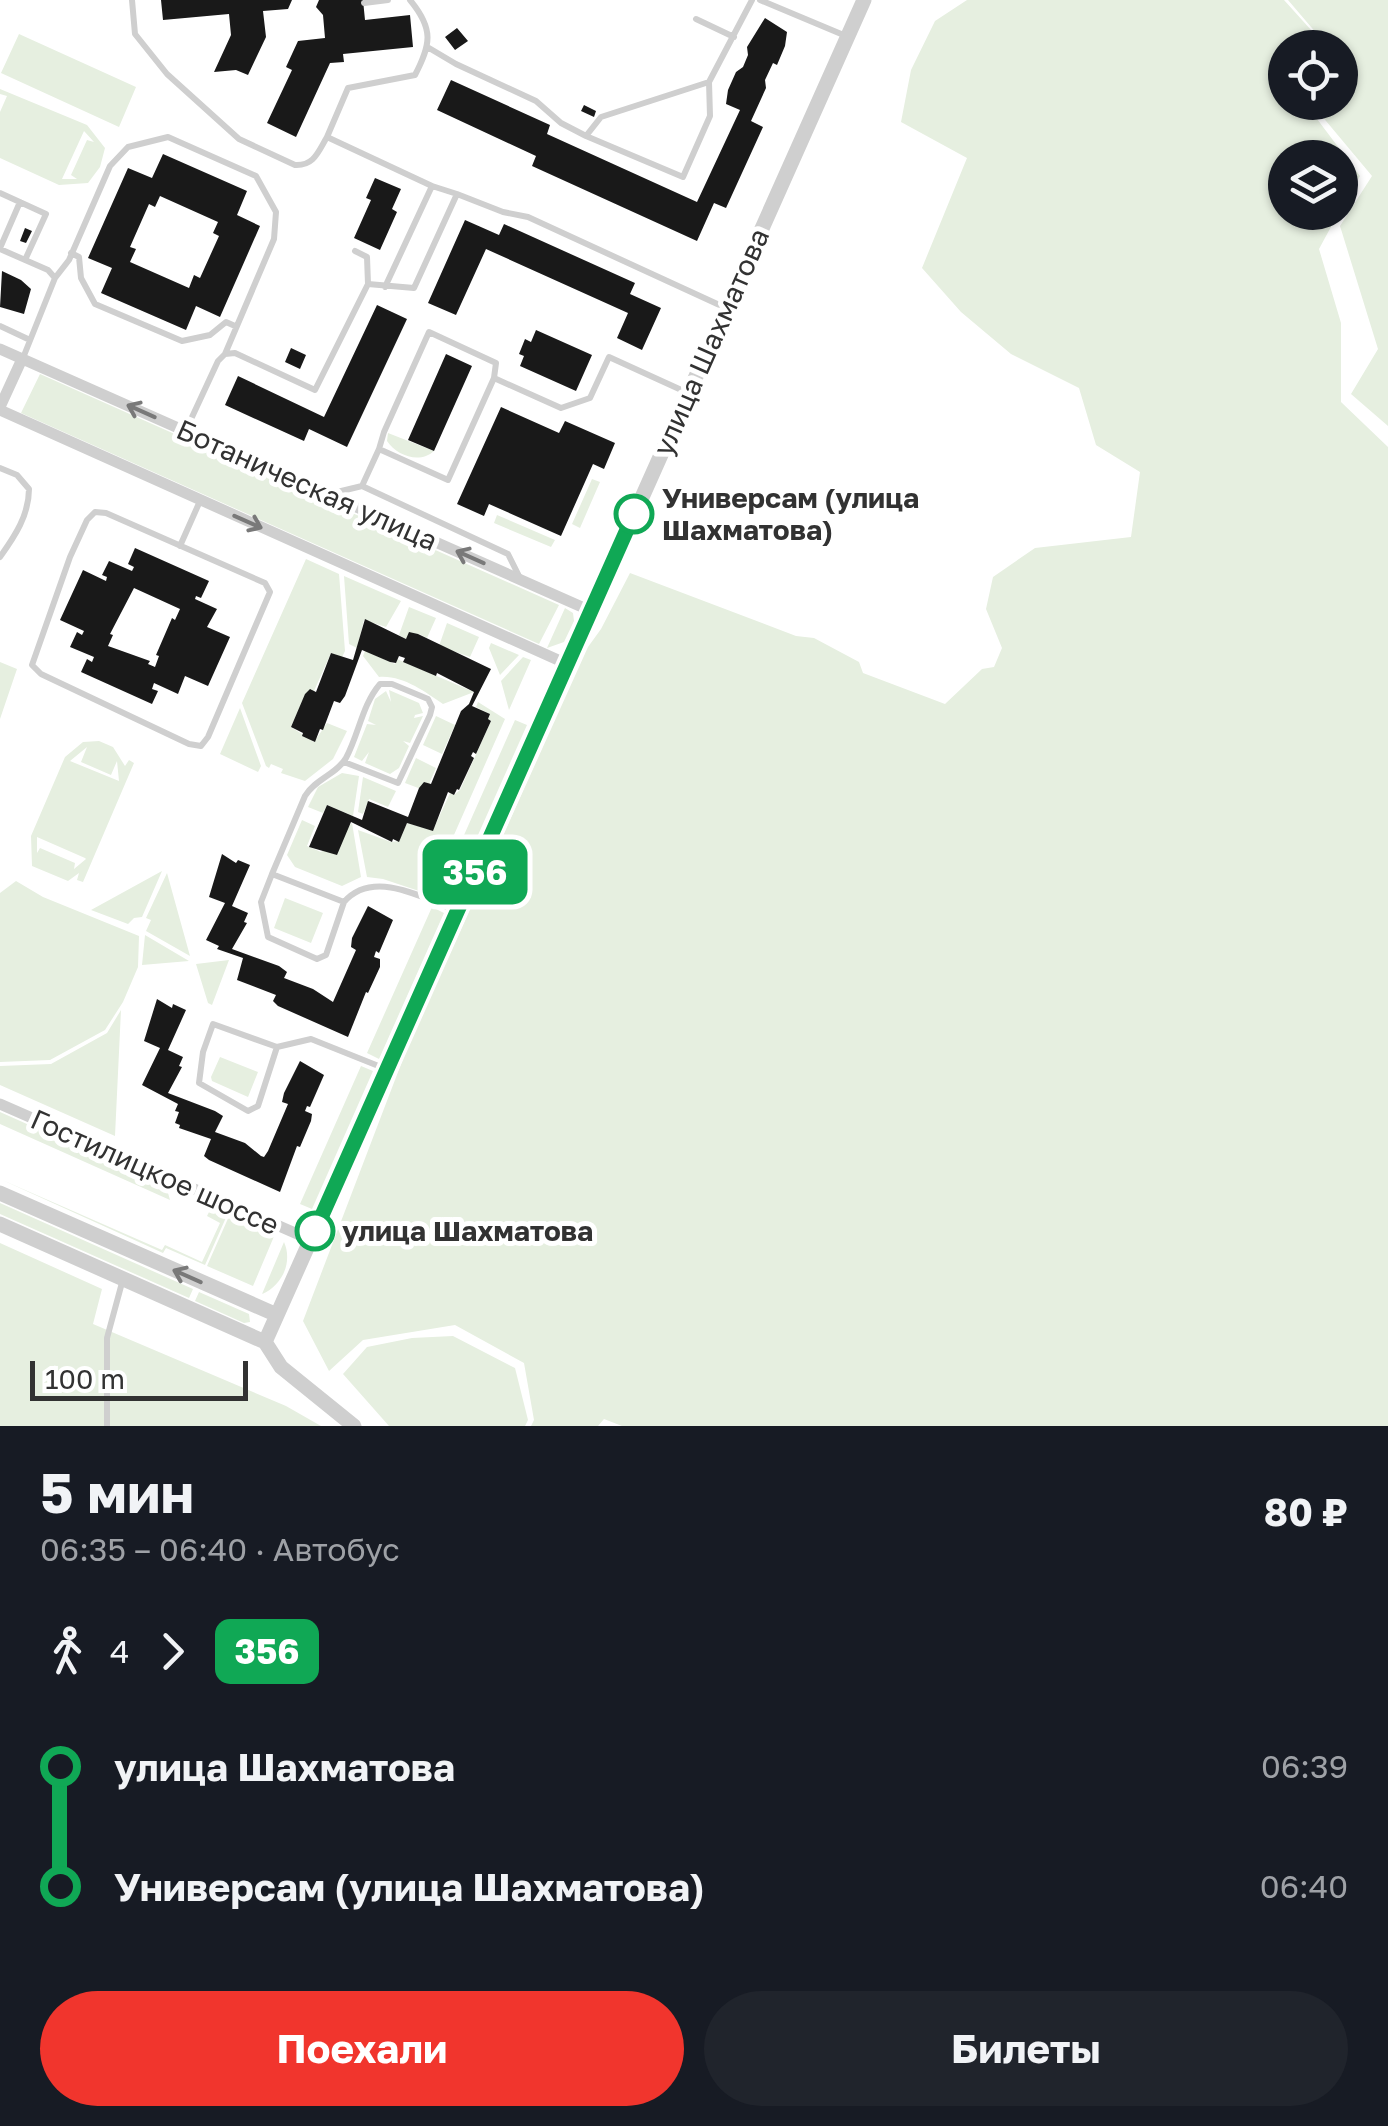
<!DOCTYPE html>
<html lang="ru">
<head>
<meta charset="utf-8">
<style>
	:root { --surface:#171b24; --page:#20242c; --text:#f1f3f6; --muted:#9ea1a6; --accent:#f1352d }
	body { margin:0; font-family:"Golos Text",sans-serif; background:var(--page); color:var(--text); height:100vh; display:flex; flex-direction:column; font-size:38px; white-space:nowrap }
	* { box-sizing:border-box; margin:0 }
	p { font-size:32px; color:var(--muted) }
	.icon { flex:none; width:55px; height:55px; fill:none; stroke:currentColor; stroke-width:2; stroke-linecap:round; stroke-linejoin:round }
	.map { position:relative; height:1426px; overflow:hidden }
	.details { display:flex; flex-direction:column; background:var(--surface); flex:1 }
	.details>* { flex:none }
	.badge { padding:0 20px; border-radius:15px; font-size:35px; line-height:65px }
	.tools { position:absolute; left:1268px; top:30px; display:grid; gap:20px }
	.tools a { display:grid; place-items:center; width:90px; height:90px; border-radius:50%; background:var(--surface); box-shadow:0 2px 8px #0004; font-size:50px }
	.scale { position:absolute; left:30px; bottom:25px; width:218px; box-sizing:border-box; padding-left:10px; border:5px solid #323232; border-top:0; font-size:28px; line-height:35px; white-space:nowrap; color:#323232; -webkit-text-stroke:8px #fff; paint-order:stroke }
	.map>.badge { position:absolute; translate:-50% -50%; box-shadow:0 0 0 5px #fff }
	.legs { display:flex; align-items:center; gap:15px; height:110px; padding:0 40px; font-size:32px }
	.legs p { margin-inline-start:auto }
	.head { display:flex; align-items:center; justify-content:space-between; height:170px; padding:0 40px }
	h1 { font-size:55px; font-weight:700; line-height:75px }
	.action { display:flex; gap:20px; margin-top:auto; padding:20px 40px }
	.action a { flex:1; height:115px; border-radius:60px; background:var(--accent); color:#fff; font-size:40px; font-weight:700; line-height:115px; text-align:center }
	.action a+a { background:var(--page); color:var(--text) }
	ul { padding:0 40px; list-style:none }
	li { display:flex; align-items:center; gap:35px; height:120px; font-size:38px }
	li i { display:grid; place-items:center; width:15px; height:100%; margin:0 12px; background:currentColor }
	li i::after { content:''; width:25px; height:25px; margin:-12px; border:8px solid; border-radius:50%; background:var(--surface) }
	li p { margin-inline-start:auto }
	li:first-child i { background:linear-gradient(#0000 50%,currentColor 0) }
	li:last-child i { background:linear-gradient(currentColor 50%,#0000 0) }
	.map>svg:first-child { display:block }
</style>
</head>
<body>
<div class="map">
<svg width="1388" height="1426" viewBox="0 0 1388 1426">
	<rect width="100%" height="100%" fill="#fff"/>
	<path fill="#e6efe0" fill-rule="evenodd" d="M967,0H1284L1321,41L1317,47L1285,48V102L1305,103L1360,176L1340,211V158H1285V212H1339L1319,249L1341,323V402L1388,447V1426H622L604,1419L598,1426H531L534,1420L524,1363L455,1325L363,1340L329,1371L303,1321L406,1051L588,647L601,629L630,573L796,636L814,638L859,662L863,673L945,704L982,669L994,667L1002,648L986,609L993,577L1035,548L1131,537L1140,472L1096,445L1079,388L1011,354L961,312L922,268L967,158L901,122L911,70L935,21Z
		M1288,0H1388V426L1351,394L1378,349L1340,226L1372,176L1311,103L1340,102V48L1321,47L1323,41Z
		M19,34L136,87L119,127L1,73Z
		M0,89L87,125L105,148L100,167L88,183L59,185L0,158V112L7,96L0,94ZM84,131L94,142L87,140L71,175L77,179H62Z
		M40,374L559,605L539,644L21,413Z
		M388,433L434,451C420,464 397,456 387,441Z
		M592,479L600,482L580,528L572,524Z
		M497,515L555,540L551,547L494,523Z
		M306,559L339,574L345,651L342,657L331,653L314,691L305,695L291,727L314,742L327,723L347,731L333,759L305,781L281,773L283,769L271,764L269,768L266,766L242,703Z
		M344,576L401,601L386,627L364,620L357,648L349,644Z
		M409,607L436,618L427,638L419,634L406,639L399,635Z
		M565,608L573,613L574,621L564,642L547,648Z
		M447,623L479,637L470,657L439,646Z
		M491,643L519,655L500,675L489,648Z
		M365,651L395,664L397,659L474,692L443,704C425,692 403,675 379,677L363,656Z
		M523,657L531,660L509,710L501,681Z
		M0,662L17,669L0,719Z
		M389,690L419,703L423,713L415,715L414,718L423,716L410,743L403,741L409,746L399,768L390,774L365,763L369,752L362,761L354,757L367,724L376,725L368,721L375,699L386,691L391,702Z
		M478,702L505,719L428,894L383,879L367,877L358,830L391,842L399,841L407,823L433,830L450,793L454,795L460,790L491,721L488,719L490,714L476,707Z
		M240,708L261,766L258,772L220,754Z
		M436,716L455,725L442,754L423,745Z
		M515,720L527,725L449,900L437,896Z
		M99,741L113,747L125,766L129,760L134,763L83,882L77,880L79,873L68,881L32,866L31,836L65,757L83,742ZM87,747L81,762L111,775L117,761L119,781L70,761ZM37,837L85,858L86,859L74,869L75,863L40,848L37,853Z
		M416,758L436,768L429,784L424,782L421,789L405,783Z
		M342,773L359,776L353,816L327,805L323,813L308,807L318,787Z
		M363,777L396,791L388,807L369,799L363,814L358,812Z
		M302,820L315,826L307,846L321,852L352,823L361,877L342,886L295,867L287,855Z
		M162,871L142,917L134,918L128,924L91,910Z
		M167,873L190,956L146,931L151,920L146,918Z
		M16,881L43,897L139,936L138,967L123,1002L105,1030L50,1060L0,1062V893Z
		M285,898L323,913L311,943L274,928Z
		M432,907L444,913L379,1059L367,1053Z
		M145,935L189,961L142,965Z
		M229,960L212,1005L208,1003L196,964Z
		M121,1010L115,1136L0,1085V1066L51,1064L107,1033Z
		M220,1057L258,1072L248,1097L212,1081L211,1077Z
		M361,1066L373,1071L312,1209L300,1204Z
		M0,1112L166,1186L170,1200L0,1124Z
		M0,1179L162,1250L165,1245L202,1262L220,1223L207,1216L212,1206L228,1213L205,1265L166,1248L163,1253Z
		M0,1203L193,1289L189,1298L0,1214Z
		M230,1214L275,1234L253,1286L207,1266Z
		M284,1242C293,1262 282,1286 262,1294Z
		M0,1243L102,1289L93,1324L286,1406L321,1426H0Z
		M199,1292L249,1314L250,1322L244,1323L195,1301Z
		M453,1336L515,1368L528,1420L525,1426H389L343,1374L367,1347L412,1338Z"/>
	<path fill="#191919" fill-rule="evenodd" d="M161,0H292L288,9L263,11L266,37L248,75L236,70L214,72L231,35L229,14L163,20Z
		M319,0H363L365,20L410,15L413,47L343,54L344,62L330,63L296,137L267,123L292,70L286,67L298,41L325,38L323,15L316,7Z
		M765,18L787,32L785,46L777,65L773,63L765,80L766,88L751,121L763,127L726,208L714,203L697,241L532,166L536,156L437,110L451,80L550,125L547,134L697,202L740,110L726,104L728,90L736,72L743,67L748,55L747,47Z
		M457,28L468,41L455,50L445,37Z
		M584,105L596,111L594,117L581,111Z
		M163,154L247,191L237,215L260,226L220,317L196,306L186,330L101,293L112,268L88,258L128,168L152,178ZM160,196L218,222L213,233L219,236L200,278L194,275L189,288L130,262L136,249L130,247L149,204L155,207Z
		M375,178L401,189L392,209L397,212L380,250L354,238L371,200L366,198Z
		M465,220L499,235L504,224L635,283L630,294L661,308L642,350L617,338L628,313L486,249L456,315L428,303Z
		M25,228L32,231L26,243L20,241Z
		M2,271L21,280L31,289L24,314L0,307Z
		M377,305L407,319L347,447L309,429L304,441L225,405L238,376L324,417Z
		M536,330L592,355L576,391L520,366L524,356L519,354L525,339L531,342Z
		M291,348L306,355L300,369L285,362Z
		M446,354L472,366L434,451L408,440Z
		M501,407L559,433L565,421L615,443L604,469L593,464L561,536L489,504L484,516L457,504Z
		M135,548L209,581L201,598L196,596L195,599L217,609L207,627L230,637L208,686L185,676L178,694L154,683L152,689L158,691L152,704L81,672L87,659L92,662L94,657L70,647L77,632L82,635L84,631L60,620L83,570L106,581L107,577L102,575L109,561L132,571L134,567L128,564ZM134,588L180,609L175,620L172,618L156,655L159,656L155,667L148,664L150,661L108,646L113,635L110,634Z
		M365,619L406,639L409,632L418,634L491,669L472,706L490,714L488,719L491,721L476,754L473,752L471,756L474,758L459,790L457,789L454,795L448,792L433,831L407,823L399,842L393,839L392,842L351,822L337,855L309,847L327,805L362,820L368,801L408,817L419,788L424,782L431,784L461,711L469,704L474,692L437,673L436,676L403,662L405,658L399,656L396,663L390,662L362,650L345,696L340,703L334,701L323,730L320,729L315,742L302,736L303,733L291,727L305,694L310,689L316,692L331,653L353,660Z
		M222,854L236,863L238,860L250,865L232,906L248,913L244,922L247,923L232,949L279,966L287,972L284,978L313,989L333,1002L356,950L351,947L352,938L368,906L393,920L379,953L376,951L374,957L380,959V967L368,993L366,992L348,1037L278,1006L273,1001L276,995L237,980L243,958L217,949L219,946L206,940L225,903L209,897Z
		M157,999L172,1008L173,1004L186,1010L168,1050L183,1057L179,1066L182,1067L168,1093L215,1111L223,1116L215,1132L245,1143L261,1156L264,1157L268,1151L288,1104L282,1102L284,1093L300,1061L324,1075L310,1107L307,1106L305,1111L312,1114L311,1121L300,1147L297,1146L280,1192L209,1160L204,1156L211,1139L179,1128L180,1125L175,1123L179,1112L175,1111L178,1104L142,1085L160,1048L144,1041Z"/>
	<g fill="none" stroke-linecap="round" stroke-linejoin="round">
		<path stroke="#cfcfcf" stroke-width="6" d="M132,0L135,34L167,74L239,139L295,165C314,166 318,152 327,137
			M410,0C434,29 431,44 415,75L348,88L327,137L432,186
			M760,0L846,36
			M364,3L388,0
			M696,19L734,37
			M429,48L456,64L536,101L561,123L586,136L683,177L710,116L709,82L752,0
			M586,136L601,117L709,82
			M0,193L46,214L25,260
			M0,248L20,202
			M0,249L48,270L55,278L23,358
			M71,253L79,257L81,278L95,304L182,341L210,335L226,322L235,326
			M55,278L69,260L110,166L128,147L168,137L256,176L276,212L274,239L225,354
			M368,284L414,288L457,194L503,212L528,217L726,308
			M385,287L432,186L457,194
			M0,326L30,340
			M186,430L218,361L225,354L235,353L315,390L368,284L367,257L355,251
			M379,449L384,432L429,332L496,363L494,378
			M0,468L17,475L29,489C29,515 15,536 0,557
			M362,486L379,449L448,480L494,378L561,408L590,398L609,357L688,393
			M329,494L362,486L508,554L520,578
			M95,512L106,513L265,583L270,592L208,737L201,746L189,744L41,674L32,665L70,557L87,520Z
			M180,546L200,501
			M344,762L398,783L430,715L432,707L428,699L392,684H380C362,705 359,734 346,758C337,774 315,779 305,796L272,874L344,902C373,869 422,897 456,911
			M272,874L261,902L268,937L317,959L326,955L344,902
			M277,1047L258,1106L248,1111L199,1083L203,1052L213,1024L277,1047L311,1039L386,1069
			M107,1426V1338L123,1279"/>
		<path stroke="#cfcfcf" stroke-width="11" d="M0,349L591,611
			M0,407L22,359
			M0,410L567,664
			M0,1104L311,1240"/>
		<path stroke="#cfcfcf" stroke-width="15" d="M0,1193L277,1315
			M0,1224L265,1342
			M265,1342L864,0
			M265,1342L281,1367L354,1426"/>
	</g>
	<defs><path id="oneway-shaft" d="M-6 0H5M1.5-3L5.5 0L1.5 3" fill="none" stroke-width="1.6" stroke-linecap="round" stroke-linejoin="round" transform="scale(2.5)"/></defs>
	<g stroke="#797979">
		<use href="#oneway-shaft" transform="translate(141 411) rotate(-156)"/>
		<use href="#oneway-shaft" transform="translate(248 522) rotate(24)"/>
		<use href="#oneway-shaft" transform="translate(470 557) rotate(-156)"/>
		<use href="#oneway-shaft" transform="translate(187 1276) rotate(-156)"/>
	</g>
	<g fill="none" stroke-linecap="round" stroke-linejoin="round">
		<g stroke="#fff" stroke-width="22">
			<path id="line-1" d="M315,1231L634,514"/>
		</g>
		<use href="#line-1" stroke="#10a855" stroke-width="15"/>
	</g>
	<g fill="#fff" stroke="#10a855" stroke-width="5">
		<circle cx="634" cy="514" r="18"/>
		<circle cx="315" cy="1231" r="18"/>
	</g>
	<g text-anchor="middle" stroke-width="10" stroke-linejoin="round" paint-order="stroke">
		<g font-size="28" fill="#323232" stroke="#fff">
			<text transform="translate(711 342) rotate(-66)" y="10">улица Шахматова</text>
			<text transform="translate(307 485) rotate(24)" y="10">Ботаническая улица</text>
			<text transform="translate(155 1172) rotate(24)" y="10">Гостилицкое шоссе</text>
		</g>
		<g font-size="28" font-weight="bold" fill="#323232" stroke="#fff" text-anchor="start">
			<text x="662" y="508">Универсам (улица<tspan x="662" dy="32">Шахматова)</tspan></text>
			<text x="342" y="1241">улица Шахматова</text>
		</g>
	</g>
</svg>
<div class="tools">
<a><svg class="icon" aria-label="locate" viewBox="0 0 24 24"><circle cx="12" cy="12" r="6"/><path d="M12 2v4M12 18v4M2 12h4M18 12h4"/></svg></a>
<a><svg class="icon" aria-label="layers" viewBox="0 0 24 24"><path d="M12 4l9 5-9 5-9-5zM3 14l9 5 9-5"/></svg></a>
</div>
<div class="scale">100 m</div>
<b class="badge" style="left:475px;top:872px;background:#10a855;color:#fff">356</b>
</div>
<section class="details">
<div class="head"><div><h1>5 мин</h1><p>06:35 – 06:40 · Автобус</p></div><b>80 ₽</b></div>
<div class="legs"><svg class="icon" aria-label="walk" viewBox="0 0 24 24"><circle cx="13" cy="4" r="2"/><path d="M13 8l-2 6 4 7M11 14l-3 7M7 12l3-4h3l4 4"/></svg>4<svg class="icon" aria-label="forward" viewBox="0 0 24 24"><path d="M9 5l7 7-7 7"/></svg><b class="badge" style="background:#10a855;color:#fff">356</b></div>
<ul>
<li><i style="color:#10a855"></i><b>улица Шахматова</b><p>06:39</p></li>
<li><i style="color:#10a855"></i><b>Универсам (улица Шахматова)</b><p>06:40</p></li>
</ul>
<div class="action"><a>Поехали</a><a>Билеты</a></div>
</section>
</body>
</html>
